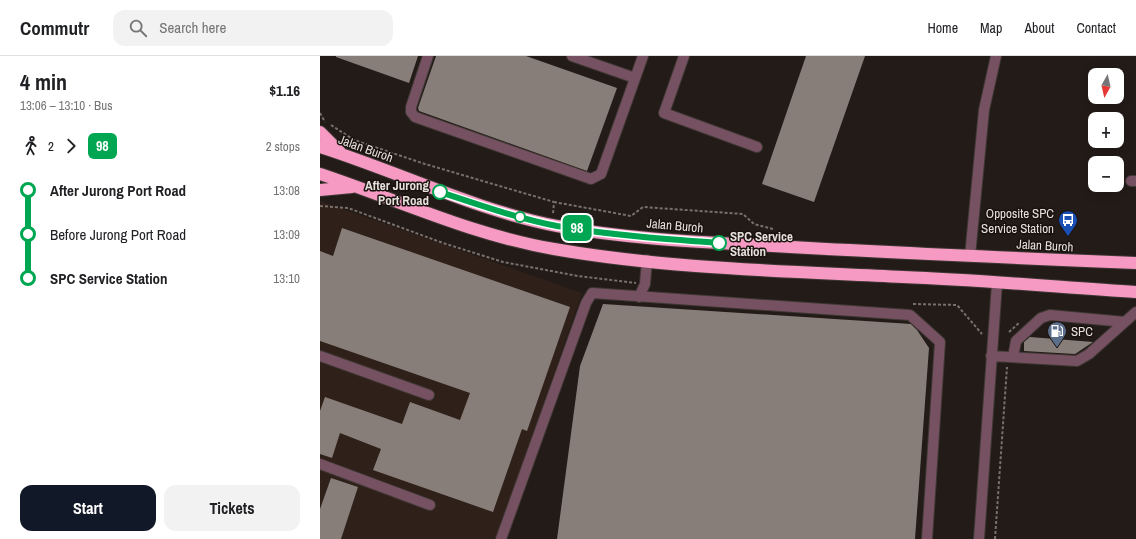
<!DOCTYPE html>
<html lang="en">
<head>
<meta charset="utf-8">
<style>
	:root { --surface:#fff; --page:#f2f2f2; --text:#202124; --muted:#757577; --line:#e0e0e0; --accent:#111827 }
	body { margin:0; font-family:"Archivo Narrow",sans-serif; background:var(--page); color:var(--text); height:100vh; display:flex; flex-direction:column; font-size:15px; white-space:nowrap }
	* { box-sizing:border-box; margin:0 }
	p { font-size:13px; color:var(--muted) }
	.icon { flex:none; width:22px; height:22px; fill:none; stroke:currentColor; stroke-width:2; stroke-linecap:round; stroke-linejoin:round }
	.map { position:relative; flex:1; overflow:hidden }
	.details { display:flex; flex-direction:column; background:var(--surface); width:320px }
	.details>* { flex:none }
	.badge { padding:0 8px; border-radius:6px; font-size:14px; line-height:26px }
	.needle { width:26px; rotate:188deg }
	.controls { position:absolute; left:768px; top:12px; display:grid; gap:8px }
	.controls a { display:grid; place-items:center; width:36px; height:36px; border-radius:8px; background:var(--surface); box-shadow:0 2px 10px #0003; font-size:20px }
	.map>.badge { position:absolute; translate:-50% -50%; box-shadow:0 0 0 2px #fff }
	.legs { display:flex; align-items:center; gap:6px; height:44px; padding:0 20px; font-size:13px }
	.legs p { margin-inline-start:auto }
	.overview { display:flex; align-items:center; justify-content:space-between; height:68px; padding:0 20px }
	h1 { font-size:22px; font-weight:800; line-height:30px }
	.primary-button { display:flex; gap:8px; margin-top:auto; padding:8px 20px }
	.primary-button a { flex:1; height:46px; border-radius:12px; background:var(--accent); color:#fff; font-size:16px; font-weight:800; line-height:46px; text-align:center }
	.primary-button a+a { background:var(--page); color:var(--text) }
	ul { padding:0 20px; list-style:none }
	li { display:flex; align-items:center; gap:14px; height:44px; font-size:15px }
	li i { display:grid; place-items:center; width:6px; height:100%; margin:0 5px; background:currentColor }
	li i::after { content:''; width:10px; height:10px; margin:-5px; border:3px solid; border-radius:50%; background:var(--surface) }
	li p { margin-inline-start:auto }
	li:first-child i { background:linear-gradient(#0000 50%,currentColor 0) }
	li:last-child i { background:linear-gradient(currentColor 50%,#0000 0) }
	header { display:flex; align-items:center; gap:24px; box-sizing:border-box; height:56px; padding:0 20px; background:var(--surface); border-bottom:1px solid var(--line) }
	header strong { font-size:19px }
	nav { display:flex; gap:22px; margin-inline-start:auto; font-size:14px }
	.search { width:280px; height:36px; background:var(--page); display:flex; align-items:center; gap:10px; box-sizing:border-box; padding:0 14px; border-radius:12px; color:var(--muted); font-size:15px }
	main { display:flex; flex:1; min-height:0 }
	.map>svg:first-child { display:block }
</style>
</head>
<body>
<header>
<strong>Commutr</strong>
<div class="search"><svg class="icon" aria-label="search" viewBox="0 0 24 24"><circle cx="10" cy="10" r="6"/><path d="M15 15l6 6"/></svg>Search here</div>
<nav><a>Home</a><a>Map</a><a>About</a><a>Contact</a></nav>
</header>
<main>
<section class="details">
<div class="overview"><div><h1>4 min</h1><p>13:06 – 13:10 · Bus</p></div><b>$1.16</b></div>
<div class="legs"><svg class="icon" aria-label="walk" viewBox="0 0 24 24"><circle cx="13" cy="4" r="2"/><path d="M13 8l-2 6 4 7M11 14l-3 7M7 12l3-4h3l4 4"/></svg>2<svg class="icon" aria-label="forward" viewBox="0 0 24 24"><path d="M9 5l7 7-7 7"/></svg><b class="badge" style="background:#00a651;color:#fff">98</b><p>2 stops</p></div>
<ul>
<li><i style="color:#00a651"></i><b>After Jurong Port Road</b><p>13:08</p></li>
<li><i style="color:#00a651"></i><span>Before Jurong Port Road</span><p>13:09</p></li>
<li><i style="color:#00a651"></i><b>SPC Service Station</b><p>13:10</p></li>
</ul>
<div class="primary-button"><a>Start</a><a>Tickets</a></div>
</section>
<div class="map">
<svg width="816" height="483" viewBox="0 0 816 483">
	<rect width="100%" height="100%" fill="#231b17"/>
	<path fill="#2f211a" d="M0,145L262,237L176,483H0Z"/>
	<path fill="#887e79" d="M16,0H98L89,27L16,1Z
		M116,0H206L297,32L267,115L99,55L98,52Z
		M486,0H545L494,146L442,128Z
		M22,172L250,251L207,375L202,373L173,456L53,414L61,393L20,377L12,402L0,398V355L5,341L82,368L90,346L140,364L150,337L0,285V195L13,200Z
		M283,248L591,268L597,274L609,292L595,483H237L260,310Z
		M710,281L773,286L755,298L704,295V286Z
		M11,422L38,431L21,483H0V453Z"/>
	<g fill="none" stroke-linecap="round" stroke-linejoin="round">
		<g stroke="#3e3733" stroke-width="12">
			<path id="minor" d="M108,0L91,51V56L95,61L271,123L281,118L323,0
				M252,0L315,22
				M364,0L344,57L437,91
				M811,125H816
				M650,200L664,54L676,0
				M319,241L325,228L327,204
				M0,300L109,339
				M671,300L757,305L769,298L816,256
				M693,301L696,285L721,262L730,259L805,266
				M0,408L110,449
				M181,483L266,247L272,237L590,259L620,286L607,483
				M659,483L677,227"/>
		</g>
		<g stroke="#3e3733" stroke-width="14">
			<path id="highway" d="M0,76L20,96
				M0,91C79,116 155,154 237,170C307,183 382,186 453,190C574,197 695,202 816,207
				M0,118C78,144 152,179 234,193C349,213 467,215 583,221C661,224 738,231 816,236
				M0,134L32,131"/>
		</g>
		<path stroke="#77706c" stroke-width="2" stroke-dasharray="3 2" stroke-linecap="butt" d="M0,57L5,66
			M11,69L34,84L105,108L234,146L233,158
			M234,146L311,160L323,151L423,158L434,168L453,173
			M0,150L28,152L123,187L183,206L258,220L316,227
			M593,248L637,249L662,278
			M689,276L700,266
			M675,483L687,311"/>
		<use href="#minor" stroke="#765161" stroke-width="10"/>
		<use href="#highway" stroke="#f69ac3" stroke-width="12"/>
	</g>
	<g fill="none" stroke-linecap="round" stroke-linejoin="round">
		<g stroke="#fff" stroke-width="9">
			<path id="line-1" d="M120,136C159,149 197,162 237,170C290,179 345,183 399,187"/>
		</g>
		<use href="#line-1" stroke="#00a651" stroke-width="6"/>
	</g>
	<defs>
		<g id="bus-pin" transform="scale(1)"><path d="M0 17L-7.5 6A9.5 9.5 0 1 1 7.5 6Z" fill="#1a4fb4" stroke="#19120e"/><path d="M-5-6H5V4H4V6H2V4H-2V6H-4V4H-5ZM-3.5-4V0h7V-4ZM-3.5 1.2v1.5H-2V1.2ZM2 1.2v1.5H3.5V1.2Z" fill="#fff"/></g>
		<g id="fuel-pin" transform="scale(1)"><path d="M0 17L-7.5 6A9.5 9.5 0 1 1 7.5 6Z" fill="#5c6f8a" stroke="#19120e"/><path d="M-5.5-6h7V0h2V4h1.3V-2.5L3-4.5l.8-.8L6-3V5H2.5V1h-1V6h-7ZM-4.2-4.7v3.2H.2V-4.7Z" fill="#fff"/></g>
	</defs>
	<g fill-rule="evenodd">
		<use href="#bus-pin" x="748" y="164"/>
		<use href="#fuel-pin" x="737" y="275"/>
	</g>
	<g fill="#fff" stroke="#00a651" stroke-width="2">
		<circle cx="120" cy="136" r="7"/>
		<circle cx="200" cy="161" r="5"/>
		<circle cx="399" cy="187" r="7"/>
	</g>
	<g text-anchor="middle" stroke-width="3" stroke-linejoin="round" paint-order="stroke">
		<g font-size="13" fill="#e7e1de" stroke="#19120e">
			<text transform="translate(46 92) rotate(20)" y="5">Jalan Buroh</text>
			<text transform="translate(355 169) rotate(5)" y="5">Jalan Buroh</text>
			<text transform="translate(725 189) rotate(3)" y="5">Jalan Buroh</text>
		</g>
		<g font-size="13" font-weight="bold" fill="#e7e1de" stroke="#19120e" text-anchor="end">
			<text x="109" y="134">After Jurong<tspan x="109" dy="15">Port Road</tspan></text>
			<text x="410" y="185" text-anchor="start">SPC Service<tspan x="410" dy="15">Station</tspan></text>
		</g>
		<g font-size="13" fill="#e7e1de" stroke="#19120e" text-anchor="end">
			<text x="734" y="162">Opposite SPC<tspan x="734" dy="15">Service Station</tspan></text>
			<text x="751" y="280" text-anchor="start">SPC</text>
		</g>
	</g>
</svg>
<div class="controls">
<a><svg class="needle" viewBox="-14 -14 28 28"><path d="M0-13l5 13h-10z" fill="#e53935"/><path d="M0 13l5-13h-10z" fill="#757577"/></svg></a>
<a>+</a>
<a>−</a>
</div>
<b class="badge" style="left:257px;top:172px;background:#00a651;color:#fff">98</b>
</div>
</main>
</body>
</html>
